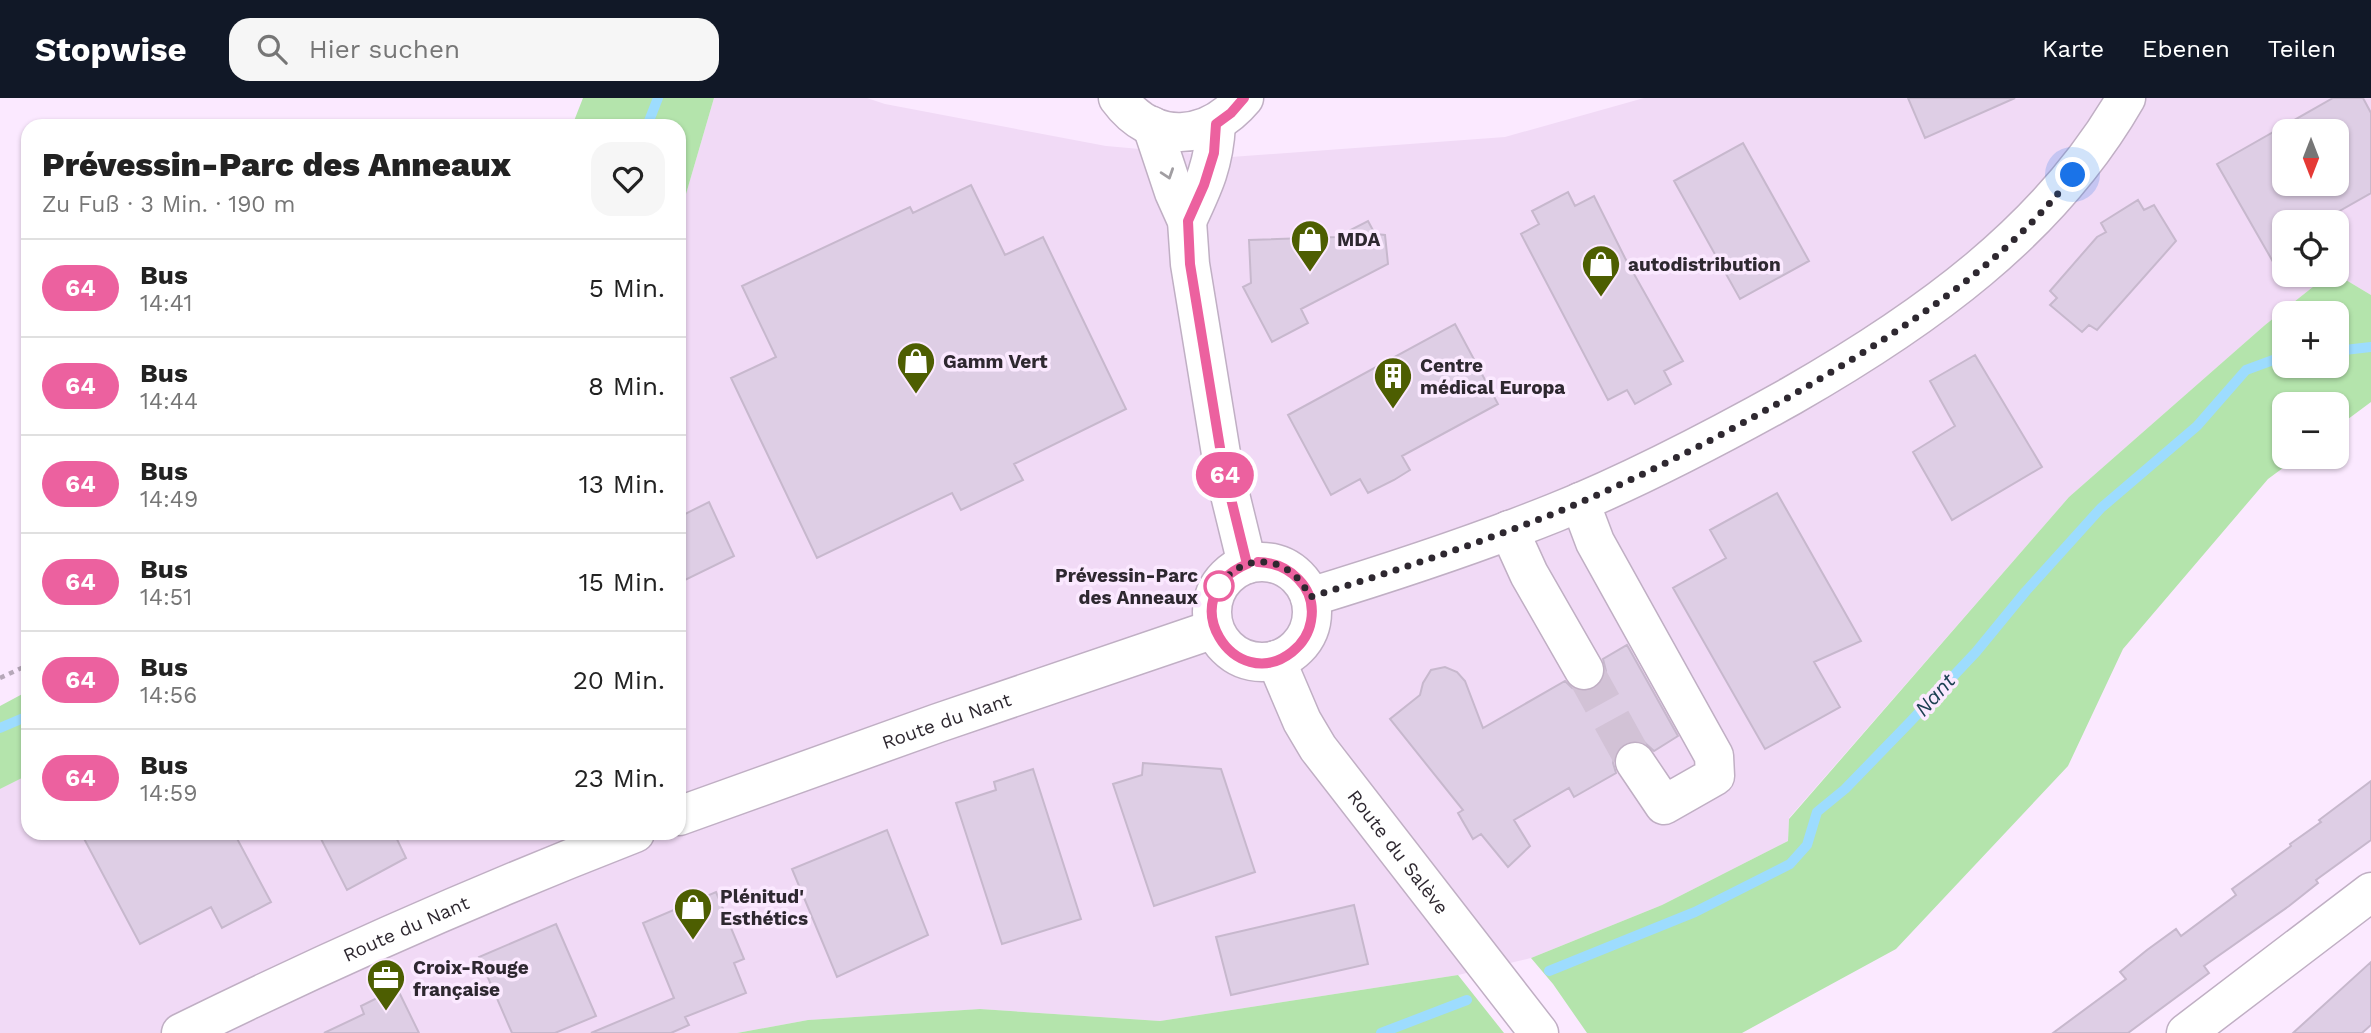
<!DOCTYPE html>
<html lang="de">
<head>
<meta charset="utf-8">
<style>
	:root { --surface:#fff; --page:#f6f6f6; --text:#222; --muted:#767676; --line:#e0e0e0; --accent:#111827 }
	body { margin:0; font-family:"Work Sans",sans-serif; background:var(--page); color:var(--text); height:100vh; display:flex; flex-direction:column; font-size:26px; white-space:nowrap }
	* { box-sizing:border-box; margin:0 }
	p { font-size:23px; color:var(--muted) }
	.icon { flex:none; width:38px; height:38px; fill:none; stroke:currentColor; stroke-width:2; stroke-linecap:round; stroke-linejoin:round }
	.map { position:relative; flex:1; overflow:hidden }
	.sheet { position:absolute; left:21px; top:21px; width:665px; height:721px; display:flex; flex-direction:column; background:var(--surface); border-radius:21px; box-shadow:0 2px 5px #0004 }
	.sheet>* { flex:none }
	.badge { padding:0 14px; border-radius:23px; font-size:24px; line-height:46px }
	.needle { width:46px; rotate:180deg }
	.controls { position:absolute; left:2272px; top:21px; display:grid; gap:14px }
	.controls a { display:grid; place-items:center; width:77px; height:77px; border-radius:14px; background:var(--surface); box-shadow:0 2px 5px #0004; font-size:35px }
	.you { position:absolute; width:35px; height:35px; margin:-18px; border:5px solid #fff; border-radius:50%; background:#1a73e8; box-shadow:0 0 0 10px #1a73e833 }
	.map>.badge { position:absolute; translate:-50% -50%; box-shadow:0 0 0 4px #fff }
	.round { display:grid; place-items:center; flex:none; width:74px; height:74px; border-radius:21px; background:var(--page) }
	.headline { display:flex; align-items:center; justify-content:space-between; height:119px; padding:0 21px }
	h1 { font-size:33px; font-weight:800; line-height:52px }
	ul { padding:0; list-style:none }
	li { display:flex; align-items:center; gap:21px; height:98px; padding:0 21px; border-top:2px solid var(--line) }
	li div { flex:1 }
	li b { display:block; font-size:26px }
	li em { font-style:normal }
	li .badge { min-width:77px; font-weight:700; text-align:center }
	header { display:flex; align-items:center; gap:42px; box-sizing:border-box; height:98px; padding:0 35px; background:var(--accent); color:#fff }
	header strong { font-size:33px }
	nav { display:flex; gap:38px; margin-inline-start:auto; font-size:24px }
	.search { width:490px; height:63px; background:var(--page); display:flex; align-items:center; gap:18px; box-sizing:border-box; padding:0 24px; border-radius:21px; color:var(--muted); font-size:26px }
	.map>svg:first-child { display:block }
</style>
</head>
<body>
<header>
<strong>Stopwise</strong>
<div class="search"><svg class="icon" aria-label="search" viewBox="0 0 24 24"><circle cx="10" cy="10" r="6"/><path d="M15 15l6 6"/></svg>Hier suchen</div>
<nav><a>Karte</a><a>Ebenen</a><a>Teilen</a></nav>
</header>
<div class="map">
<svg width="2371" height="935" viewBox="0 0 2371 935">
	<rect width="100%" height="100%" fill="#fbe9ff"/>
	<path fill="#f1daf6" fill-rule="evenodd" d="M714,0H867L885,6L1106,48L1231,59L1505,39L1644,0H2371V197L2336,176V124H2284V177H2328L2265,227L2069,399L1789,720L1788,743L1662,807L1531,860L1458,877L1160,923L980,911L808,922L737,935H0V691L28,677V735H679V120ZM2284,33H2336V86H2284Z"/>
	<path fill="#b4e4ac" fill-rule="evenodd" d="M583,0H714L679,120V28H572Z
		M2336,176L2371,197V304L2336,330V306H2284V359H2298L2268,381L2123,551L2068,668L1896,851L1742,935H1587L1553,886L1531,860L1662,807L1788,743L1789,721L2069,399L2265,227L2328,177ZM2284,215H2336V268H2284Z
		M28,593V677L0,691V608Z
		M1458,877L1504,935H737L808,922L980,911L1160,923Z"/>
	<g fill="none" stroke-linecap="round" stroke-linejoin="round">
		<path stroke="#9ddcfe" stroke-width="10" d="M647,28L658,0
			M2336,253L2371,249
			M0,630L28,618
			M1549,873L1695,814L1790,766L1807,747L1817,714L1845,691L1910,624L1976,554L2026,493L2101,410L2197,328L2246,272L2284,258
			M1381,935L1467,902"/>
	</g>
	<path fill="#decee5" stroke="#c7b8cd" stroke-width="2" fill-rule="evenodd" d="M1908,0H2015L1925,40Z
		M2333,0H2363L2371,15V95L2320,124H2284V183L2217,66ZM2284,33H2336V86H2284Z
		M1743,45L1809,163L1740,201L1674,83Z
		M971,87L1005,157L1043,139L1126,311L1014,366L1023,382L961,412L952,395L817,460L731,280L776,259L742,188L910,109L913,115Z
		M1568,94L1575,108L1594,98L1625,160L1683,263L1664,273L1671,286L1635,306L1627,292L1608,302L1521,136L1539,126L1532,113Z
		M2138,102L2144,112L2154,107L2176,143L2097,232L2089,227L2082,234L2050,207L2057,200L2050,193L2097,139L2106,134L2101,125Z
		M1368,123L1375,136L1385,137L1388,166L1301,211L1308,225L1272,244L1243,189L1251,185L1249,142L1337,139Z
		M1455,226L1498,306L1402,358L1410,372L1394,382L1368,395L1360,381L1331,397L1288,317Z
		M1975,257L2042,369L1952,422L1913,354L1955,328L1930,283Z
		M1777,395L1861,543L1814,564L1840,609L1765,651L1673,490L1726,460L1710,432Z
		M709,404L734,458L679,485V419Z
		M1627,547L1678,638L1654,653L1644,644L1634,642L1623,646L1615,655L1613,665L1616,675L1574,699L1569,690L1514,722L1530,748L1508,769L1481,736L1473,741L1458,715L1463,712L1390,621L1420,597L1423,585L1431,572L1445,569L1457,574L1465,583L1483,630L1565,583L1572,590L1583,594L1595,591L1603,582L1606,573L1603,561Z
		M1143,665L1221,671L1255,774L1154,808L1113,686L1142,677Z
		M1033,671L1081,821L1002,846L956,705L996,692L994,684Z
		M2371,683V742L2316,782L2318,785L2289,808L2204,868L2209,875L2128,935H2053L2126,881L2120,874L2147,852L2176,831L2181,838L2236,797L2232,791L2291,748L2290,746L2321,724L2319,722Z
		M887,732L928,837L837,879L792,771Z
		M81,735H234L271,804L222,830L211,809L140,846Z
		M318,735H394L406,760L347,792Z
		M716,794L744,861L734,865L746,895L685,919L689,927L671,935H591L674,900L643,825Z
		M1354,807L1368,866L1231,897L1216,839Z
		M556,826L596,918L555,935H512L479,859Z
		M2371,864V927L2362,935H2293Z
		M397,890L419,935H324L364,916L361,908Z"/>
	<g fill="none" stroke-linecap="round" stroke-linejoin="round">
		<path stroke="#d2c2d6" stroke-width="38" stroke-dasharray="38 19" stroke-linecap="butt" d="M1584,572L1635,664"/>
		<g stroke="#c0afc4" stroke-width="41">
			<g id="minor">
				<path d="M1152,28L1174,94L1187,123L1190,166L1223,368L1247,466"/>
				<path d="M1187,123C1204,87 1214,66 1216,26"/>
				<path d="M1580,404L1595,444L1714,658L1715,678L1664,707L1635,664"/>
				<path d="M1509,432L1529,476L1584,572"/>
				<circle cx="1262" cy="514" r="50"/>
				<path d="M1310,499C1392,474 1474,447 1554,415C1636,382 1714,341 1791,298C1922,223 2049,134 2126,0"/>
				<path id="s1" d="M1276,562L1302,623L1318,650L1539,935"/>
				<path id="s2" d="M679,718L938,625L1214,531"/>
				<path id="s3" d="M181,935C329,862 481,795 635,735"/>
				<path d="M2186,935L2371,794"/>
			</g>
		</g>
		<g stroke="#c0afc4" stroke-width="41">
			<path id="major" d="M1118,0C1153,48 1208,43 1244,0"/>
		</g>
		<path stroke="#b6a8b9" stroke-width="4.5" stroke-dasharray="5 5" stroke-linecap="butt" d="M0,580L28,567"/>
		<use href="#minor" stroke="#fff" stroke-width="38"/>
		<use href="#major" stroke="#fff" stroke-width="38"/>
	</g>
	<defs><path id="oneway-chevron" d="M-2-3.5L2.5 0L-2 3.5" fill="none" stroke-width="1.6" stroke-linecap="round" stroke-linejoin="round" transform="scale(1.75)"/></defs>
	<use stroke="#a19ea2" href="#oneway-chevron" transform="translate(1168 76) rotate(71)"/>
	<g fill="none" stroke-linecap="round" stroke-linejoin="round">
		<g stroke="#fff" stroke-width="16">
			<path id="line" d="M1244,0L1231,15L1216,26L1214,55L1204,87L1188,123L1190,166L1223,368L1247,466C1170,499 1235,599 1292,554C1302,546 1309,535 1311,523C1317,489 1289,465 1258,464"/>
		</g>
		<use href="#line" stroke="#ec619f" stroke-width="10"/>
		<path stroke="#2e2830" stroke-width="7" stroke-dasharray="0 12.6" d="M1219,488L1216,492C1243,451 1290,456 1310,499C1392,474 1474,447 1555,415C1657,373 1757,320 1851,262C1932,212 2014,154 2073,77"/>
	</g>
	<defs>
		<g id="shop-pin" transform="scale(2.0125)"><path d="M0 17L-7.5 6A9.5 9.5 0 1 1 7.5 6Z" fill="#4d5e01" stroke="#fbe9ff"/><path d="M-5-2.5h2.3a2.7 3.5 0 0 1 5.4 0H5L5.5 6h-11ZM-1.5-2.5h3a1.5 2.3 0 0 0-3 0Z" fill="#fff"/></g>
		<g id="building-pin" transform="scale(2.0125)"><path d="M0 17L-7.5 6A9.5 9.5 0 1 1 7.5 6Z" fill="#4d5e01" stroke="#fbe9ff"/><path d="M-4-6H4V6H1V3H-1V6H-4ZM-2.5-4.3h1.7v1.8h-1.7ZM.8-4.3h1.7v1.8H.8ZM-2.5-1h1.7V.8h-1.7ZM.8-1h1.7V.8H.8Z" fill="#fff"/></g>
		<g id="office-pin" transform="scale(2.0125)"><path d="M0 17L-7.5 6A9.5 9.5 0 1 1 7.5 6Z" fill="#4d5e01" stroke="#fbe9ff"/><path d="M-6-3h4V-5.5h4V-3h4V5H-6ZM-1-4.5V-3h2v-1.5ZM-6 0V1H6V0Z" fill="#fff"/></g>
	</defs>
	<g fill-rule="evenodd">
		<use href="#shop-pin" x="1310" y="141"/>
		<use href="#shop-pin" x="1601" y="166"/>
		<use href="#shop-pin" x="916" y="263"/>
		<use href="#building-pin" x="1393" y="278"/>
		<use href="#shop-pin" x="693" y="809"/>
		<use href="#office-pin" x="386" y="880"/>
	</g>
	<circle fill="#fff" stroke="#ec619f" stroke-width="3.5" cx="1219" cy="488" r="14"/>
	<g text-anchor="middle" stroke-width="7" stroke-linejoin="round" paint-order="stroke">
		<g font-size="19" font-weight="bold" fill="#2e2830" stroke="#fbe9ff" text-anchor="start">
			<text x="1337" y="148">MDA</text>
			<text x="1628" y="173">autodistribution</text>
			<text x="943" y="270">Gamm Vert</text>
			<text x="1420" y="274">Centre<tspan x="1420" dy="22">médical Europa</tspan></text>
			<text x="720" y="805">Plénitud'<tspan x="720" dy="22">Esthétics</tspan></text>
			<text x="413" y="876">Croix-Rouge<tspan x="413" dy="22">française</tspan></text>
		</g>
		<g font-size="19" font-weight="bold" fill="#2e2830" stroke="#fbe9ff" text-anchor="end">
			<text x="1198" y="484">Prévessin-Parc<tspan x="1198" dy="22">des Anneaux</tspan></text>
		</g>
		<g font-size="19" fill="#2e2830" stroke="#fbe9ff">
			<text dy="7" stroke="none"><textPath href="#s2" startOffset="284">Route du Nant</textPath></text>
			<text dy="7" stroke="none"><textPath href="#s1" startOffset="229">Route du Salève</textPath></text>
			<text dy="7" stroke="none"><textPath href="#s3" startOffset="248">Route du Nant</textPath></text>
		</g>
		<g font-size="21" font-style="italic" fill="#1c4052" stroke="#fbe9ff">
			<text transform="translate(1935 597) rotate(-48)" y="7">Nant</text>
		</g>
	</g>
</svg>
<div class="controls">
<a><svg class="needle" viewBox="-14 -14 28 28"><path d="M0-13l5 13h-10z" fill="#e53935"/><path d="M0 13l5-13h-10z" fill="#767676"/></svg></a>
<a><svg class="icon" aria-label="locate" viewBox="0 0 24 24"><circle cx="12" cy="12" r="6"/><path d="M12 2v4M12 18v4M2 12h4M18 12h4"/></svg></a>
<a>+</a>
<a>−</a>
</div>
<div class="you" style="left:2073px;top:77px"></div>
<b class="badge" style="left:1225px;top:377px;background:#ec619f;color:#fff">64</b>
<section class="sheet">
<div class="headline"><div><h1>Prévessin-Parc des Anneaux</h1><p>Zu Fuß · 3 Min. · 190 m</p></div><a class="round"><svg class="icon" aria-label="heart" viewBox="0 0 24 24"><path d="M12 20l-8-8c-3-5 5-10 8-4 3-6 11-1 8 4z"/></svg></a></div>
<ul>
<li><span class="badge" style="background:#ec619f;color:#fff">64</span><div><b>Bus</b><p>14:41</p></div><em>5 Min.</em></li>
<li><span class="badge" style="background:#ec619f;color:#fff">64</span><div><b>Bus</b><p>14:44</p></div><em>8 Min.</em></li>
<li><span class="badge" style="background:#ec619f;color:#fff">64</span><div><b>Bus</b><p>14:49</p></div><em>13 Min.</em></li>
<li><span class="badge" style="background:#ec619f;color:#fff">64</span><div><b>Bus</b><p>14:51</p></div><em>15 Min.</em></li>
<li><span class="badge" style="background:#ec619f;color:#fff">64</span><div><b>Bus</b><p>14:56</p></div><em>20 Min.</em></li>
<li><span class="badge" style="background:#ec619f;color:#fff">64</span><div><b>Bus</b><p>14:59</p></div><em>23 Min.</em></li>
</ul>
</section>
</div>
</body>
</html>
